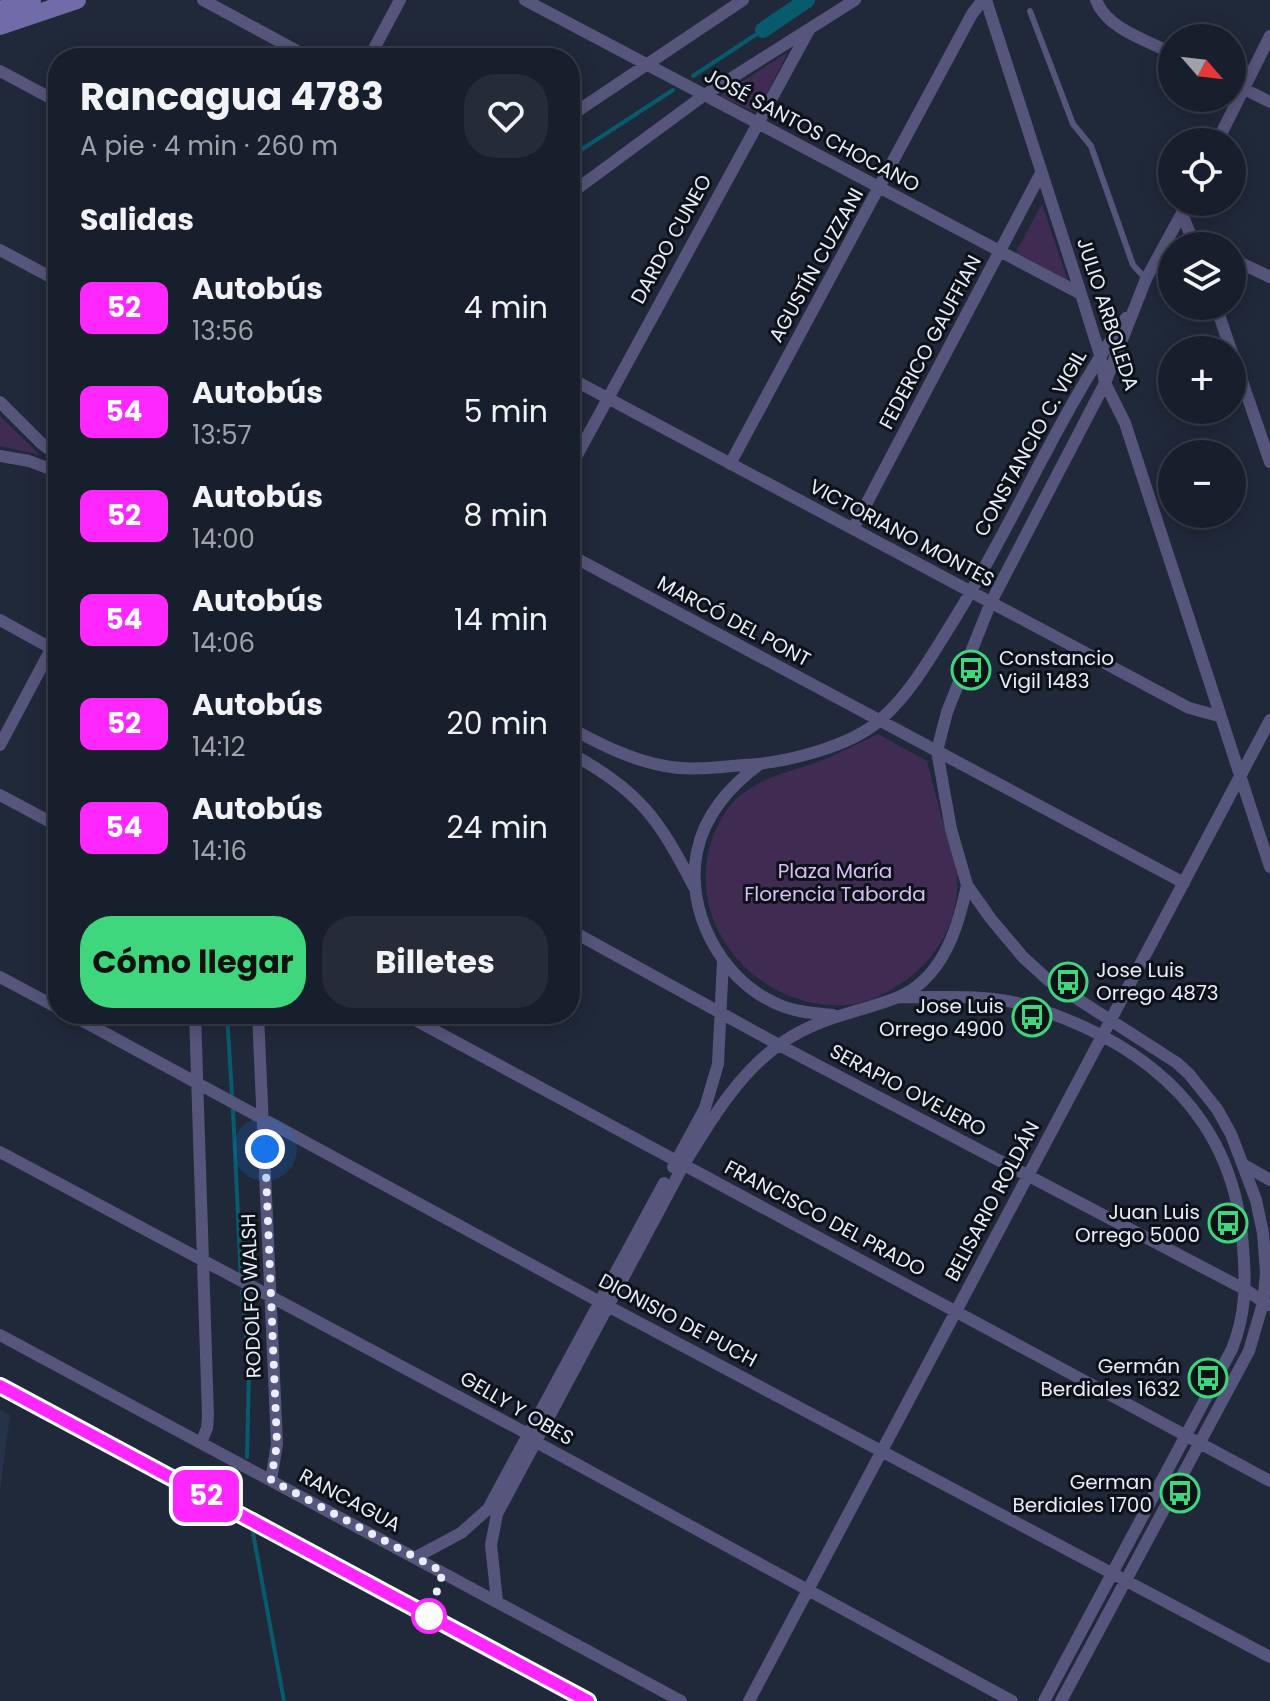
<!DOCTYPE html>
<html lang="es">
<head>
<meta charset="utf-8">
<style>
	:root { --surface:#181f2c; --page:#252c38; --text:#f1f3f6; --muted:#9fa2a9; --line:#363d48; --accent:#3fd77d }
	body { margin:0; font-family:Poppins,sans-serif; background:var(--page); color:var(--text); height:100vh; display:flex; flex-direction:column; font-size:30px; white-space:nowrap }
	* { box-sizing:border-box; margin:0 }
	p { font-size:26px; color:var(--muted) }
	.icon { flex:none; width:44px; height:44px; fill:none; stroke:currentColor; stroke-width:2; stroke-linecap:round; stroke-linejoin:round }
	.map { position:relative; flex:1; overflow:hidden }
	.sheet { position:absolute; left:48px; top:48px; width:532px; height:976px; display:flex; flex-direction:column; background:var(--surface); border-radius:32px; box-shadow:0 4px 20px #0003,0 0 0 2px var(--line) }
	.sheet>* { flex:none }
	.badge { padding:0 16px; border-radius:12px; font-size:28px; line-height:52px }
	.needle { width:52px; rotate:118deg }
	.fabs { position:absolute; left:1158px; top:24px; display:grid; gap:16px }
	.fabs a { display:grid; place-items:center; width:88px; height:88px; border-radius:50%; background:var(--surface); box-shadow:0 4px 20px #0003,0 0 0 2px var(--line); font-size:40px }
	.you { position:absolute; width:40px; height:40px; margin:-20px; border:6px solid #fff; border-radius:50%; background:#1a73e8; box-shadow:0 0 0 12px #1a73e833 }
	.map>.badge { position:absolute; translate:-50% -50%; box-shadow:0 0 0 4px #fff }
	h2 { padding:0 32px; font-size:30px; line-height:72px }
	.round { display:grid; place-items:center; flex:none; width:84px; height:84px; border-radius:32px; background:var(--page) }
	.summary { display:flex; align-items:center; justify-content:space-between; height:136px; padding:0 32px }
	h1 { font-size:38px; font-weight:700; line-height:60px }
	.action { display:flex; gap:16px; margin-top:auto; padding:16px 32px }
	.action a { flex:1; height:92px; border-radius:32px; background:var(--accent); color:#111; font-size:32px; font-weight:700; line-height:92px; text-align:center }
	.action a+a { background:var(--page); color:var(--text) }
	ul { padding:0; list-style:none }
	li { display:flex; align-items:center; gap:24px; height:104px; padding:0 32px }
	li div { flex:1 }
	li b { display:block; font-size:30px }
	li em { font-style:normal }
	li .badge { min-width:88px; font-weight:700; text-align:center }
	.map>svg:first-child { display:block }
</style>
</head>
<body>
<div class="map">
<svg width="1270" height="1701" viewBox="0 0 1270 1701">
	<rect width="100%" height="100%" fill="#20293a"/>
	<path fill="#263249" d="M0,1410L10,1415L0,1491Z"/>
	<path fill="#402c53" d="M788,52L757,113L720,96Z
		M1042,204L1068,281L1016,252Z
		M0,416L40,455L0,446Z
		M878,734L927,761C933,785 939,809 946,832C949,845 956,860 957,873C960,911 945,946 917,971C899,987 873,1003 847,1005C758,1011 681,924 713,836C718,824 726,809 735,800C761,776 791,772 823,760C841,752 860,743 878,734Z"/>
	<g fill="none" stroke-linecap="round" stroke-linejoin="round">
		<path stroke="#085b6d" stroke-width="4" d="M693,76L763,30
			M570,157L673,90
			M227,1014L232,1095
			M233,1110L241,1279
			M242,1291L249,1372L247,1457
			M253,1533L284,1701"/>
		<path stroke="#085b6d" stroke-width="16" d="M763,30L807,0"/>
		<path stroke="#56557b" stroke-width="6" d="M1030,11L1073,124L1091,146L1133,265L1146,279"/>
		<path stroke="#56557b" stroke-width="12" d="M203,0L310,58
			M525,0L1081,294
			M986,0L1081,294L1100,355L1105,383L1125,423L1270,867
			M1096,0C1107,29 1146,40 1172,53
			M369,58L400,0
			M0,71L58,102
			M1232,83L1270,102
			M570,116L743,0
			M1217,142L1270,36
			M570,194L703,96L855,0
			M1182,214L1195,246
			M0,250L58,281
			M1232,259L1270,277
			M1216,306L1231,350
			M1232,352L1270,462
			M570,378L1189,708L1219,716
			M0,402L42,444L58,456
			M0,456L29,461L58,472
			M730,464L972,14L983,0
			M570,468L809,30
			M853,529L1041,173
			M570,555L1184,883
			M0,620L58,652
			M570,728C600,744 631,760 665,766C691,771 718,767 744,765C784,763 850,747 880,720C910,694 931,657 952,623C1014,524 1058,414 1126,318
			M0,745L58,636
			M570,753C639,790 659,819 694,887
			M760,764C731,785 704,815 697,852C685,910 720,977 773,1002C792,1012 812,1013 833,1015
			M0,795L58,826
			M570,930L779,1045L1246,1290L1268,1305
			M0,977L58,1008
			M899,997C943,998 990,993 1032,1007C1149,1044 1235,1118 1243,1247C1246,1283 1246,1314 1232,1349L1044,1701
			M70,1014L600,1302L1270,1657
			M195,1014L208,1416L207,1428L201,1443
			M258,1014L277,1444L271,1480
			M404,1014L1270,1481
			M259,1021L275,1014
			M0,1152L528,1434L536,1442L1012,1701
			M1244,1165L1270,1180
			M673,1167L705,1108L718,1064L723,961
			M0,1335L681,1701
			M416,1557L461,1533L488,1509L664,1183
			M497,1601L491,1545L497,1514L684,1164C711,1120 739,1072 783,1042C822,1016 854,1014 896,998C942,980 958,929 967,885
			M749,1701L1270,720
			M1061,1701L1249,1351L1263,1303L1266,1273L1263,1233L1256,1200L1231,1134L1217,1109L1189,1074L1177,1063L1048,980L1023,957L991,919L967,885L951,829L937,751L947,712L991,602L1105,383L1146,279L1188,202"/>
		<path stroke="#6f6ca9" stroke-width="18" d="M0,10L32,0
			M0,26L77,0
			M0,1386L587,1701"/>
	</g>
	<g fill="none" stroke-linecap="round" stroke-linejoin="round">
		<g stroke="#fff" stroke-width="18">
			<path id="line" d="M0,1386L588,1701"/>
		</g>
		<use href="#line" stroke="#fe27ff" stroke-width="12"/>
		<path stroke="#e7edf9" stroke-width="8" stroke-dasharray="0 14.4" d="M265,1149L277,1444L271,1480L443,1572L429,1616"/>
	</g>
	<defs>
		<g id="bus-ring" transform="scale(2)"><circle r="9.5" fill="#0d1219" stroke="#3fd77d" stroke-width="1.5"/><path d="M-5-6H5V4H4V6H2V4H-2V6H-4V4H-5ZM-3.5-4V0h7V-4ZM-3.5 1.2v1.5H-2V1.2ZM2 1.2v1.5H3.5V1.2Z" fill="#3fd77d"/></g>
	</defs>
	<g fill-rule="evenodd">
		<use href="#bus-ring" x="971" y="670"/>
		<use href="#bus-ring" x="1068" y="982"/>
		<use href="#bus-ring" x="1032" y="1017"/>
		<use href="#bus-ring" x="1228" y="1223"/>
		<use href="#bus-ring" x="1208" y="1378"/>
		<use href="#bus-ring" x="1180" y="1493"/>
	</g>
	<circle fill="#fff" stroke="#fe27ff" stroke-width="4" cx="429" cy="1616" r="16"/>
	<g text-anchor="middle" stroke-width="6" stroke-linejoin="round" paint-order="stroke">
		<g font-size="20" fill="#e7edf9" stroke="#0d1219">
			<text transform="translate(812 130) rotate(28)" y="7">JOSÉ SANTOS CHOCANO</text>
			<text transform="translate(671 239) rotate(-61)" y="7">DARDO CUNEO</text>
			<text transform="translate(816 265) rotate(-61)" y="7">AGUSTÍN CUZZANI</text>
			<text transform="translate(1108 314) rotate(72)" y="7">JULIO ARBOLEDA</text>
			<text transform="translate(930 342) rotate(-62)" y="7">FEDERICO GAUFFIAN</text>
			<text transform="translate(1030 443) rotate(-61)" y="7">CONSTANCIO C. VIGIL</text>
			<text transform="translate(902 533) rotate(28)" y="7">VICTORIANO MONTES</text>
			<text transform="translate(734 621) rotate(28)" y="7">MARCÓ DEL PONT</text>
			<text transform="translate(908 1090) rotate(28)" y="7">SERAPIO OVEJERO</text>
			<text transform="translate(992 1201) rotate(-62)" y="7">BELISARIO ROLDÁN</text>
			<text transform="translate(825 1218) rotate(28)" y="7">FRANCISCO DEL PRADO</text>
			<text transform="translate(251 1296) rotate(-92)" y="7">RODOLFO WALSH</text>
			<text transform="translate(678 1320) rotate(28)" y="7">DIONISIO DE PUCH</text>
			<text transform="translate(517 1408) rotate(30)" y="7">GELLY Y OBES</text>
			<text transform="translate(350 1500) rotate(28)" y="7">RANCAGUA</text>
		</g>
		<g font-size="20" fill="#e7edf9" stroke="#0d1219" text-anchor="end">
			<text x="999" y="665" text-anchor="start">Constancio<tspan x="999" dy="23">Vigil 1483</tspan></text>
			<text x="1096" y="977" text-anchor="start">Jose Luis<tspan x="1096" dy="23">Orrego 4873</tspan></text>
			<text x="1004" y="1013">Jose Luis<tspan x="1004" dy="23">Orrego 4900</tspan></text>
			<text x="1200" y="1219">Juan Luis<tspan x="1200" dy="23">Orrego 5000</tspan></text>
			<text x="1180" y="1373">Germán<tspan x="1180" dy="23">Berdiales 1632</tspan></text>
			<text x="1152" y="1489">German<tspan x="1152" dy="23">Berdiales 1700</tspan></text>
		</g>
		<g font-size="20" fill="#dabdf7" stroke="#0d1219">
			<text x="835" y="878">Plaza María<tspan x="835" dy="23">Florencia Taborda</tspan></text>
		</g>
	</g>
</svg>
<div class="fabs">
<a><svg class="needle" viewBox="-14 -14 28 28"><path d="M0-13l5 13h-10z" fill="#e53935"/><path d="M0 13l5-13h-10z" fill="#9fa2a9"/></svg></a>
<a><svg class="icon" aria-label="locate" viewBox="0 0 24 24"><circle cx="12" cy="12" r="6"/><path d="M12 2v4M12 18v4M2 12h4M18 12h4"/></svg></a>
<a><svg class="icon" aria-label="layers" viewBox="0 0 24 24"><path d="M12 4l9 5-9 5-9-5zM3 14l9 5 9-5"/></svg></a>
<a>+</a>
<a>−</a>
</div>
<div class="you" style="left:265px;top:1149px"></div>
<b class="badge" style="left:206px;top:1496px;background:#fe27ff;color:#fff">52</b>
<section class="sheet">
<div class="summary"><div><h1>Rancagua 4783</h1><p>A pie · 4 min · 260 m</p></div><a class="round"><svg class="icon" aria-label="heart" viewBox="0 0 24 24"><path d="M12 20l-8-8c-3-5 5-10 8-4 3-6 11-1 8 4z"/></svg></a></div>
<h2>Salidas</h2>
<ul>
<li><span class="badge" style="background:#fe27ff;color:#fff">52</span><div><b>Autobús</b><p>13:56</p></div><em>4 min</em></li>
<li><span class="badge" style="background:#fe27ff;color:#fff">54</span><div><b>Autobús</b><p>13:57</p></div><em>5 min</em></li>
<li><span class="badge" style="background:#fe27ff;color:#fff">52</span><div><b>Autobús</b><p>14:00</p></div><em>8 min</em></li>
<li><span class="badge" style="background:#fe27ff;color:#fff">54</span><div><b>Autobús</b><p>14:06</p></div><em>14 min</em></li>
<li><span class="badge" style="background:#fe27ff;color:#fff">52</span><div><b>Autobús</b><p>14:12</p></div><em>20 min</em></li>
<li><span class="badge" style="background:#fe27ff;color:#fff">54</span><div><b>Autobús</b><p>14:16</p></div><em>24 min</em></li>
</ul>
<div class="action"><a>Cómo llegar</a><a>Billetes</a></div>
</section>
</div>
</body>
</html>
